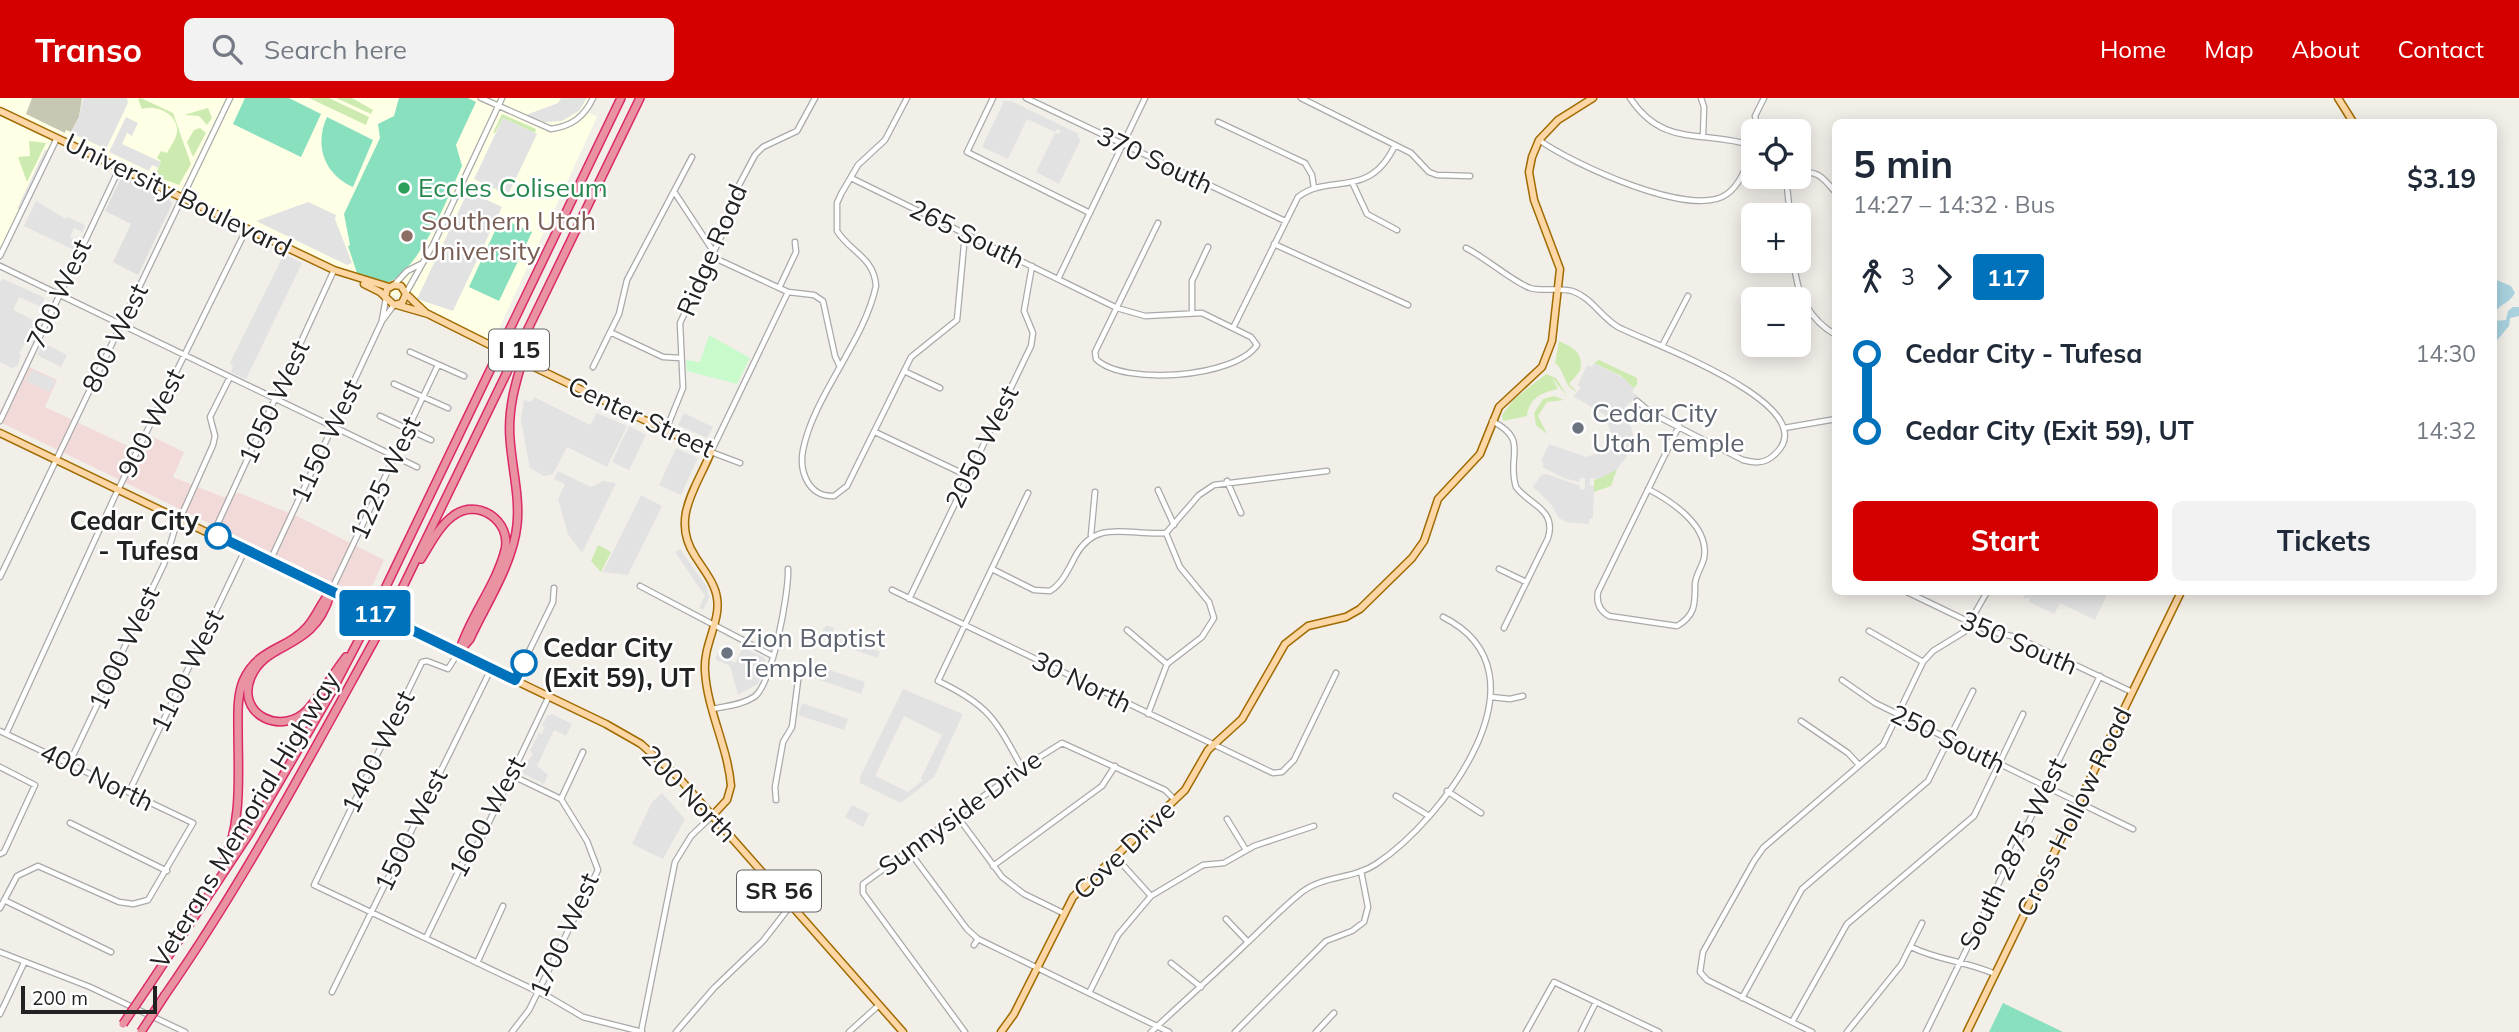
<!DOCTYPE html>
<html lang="en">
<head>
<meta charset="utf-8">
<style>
	:root { --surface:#fff; --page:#f2f2f3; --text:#1f2937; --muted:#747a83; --accent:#d40000 }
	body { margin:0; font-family:Mulish,sans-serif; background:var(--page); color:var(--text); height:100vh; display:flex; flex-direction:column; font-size:26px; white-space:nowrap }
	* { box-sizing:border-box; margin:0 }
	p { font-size:23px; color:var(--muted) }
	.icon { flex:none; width:38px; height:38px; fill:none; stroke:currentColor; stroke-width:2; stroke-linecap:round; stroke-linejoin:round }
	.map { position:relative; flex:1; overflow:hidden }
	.details { position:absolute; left:1832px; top:21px; width:665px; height:476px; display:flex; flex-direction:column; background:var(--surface); border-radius:10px; box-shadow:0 4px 18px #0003 }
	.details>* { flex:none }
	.badge { padding:0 14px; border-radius:5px; font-size:24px; line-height:46px }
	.fabs { position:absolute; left:1741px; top:21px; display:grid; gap:14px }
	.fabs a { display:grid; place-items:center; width:70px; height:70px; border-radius:10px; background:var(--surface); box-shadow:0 4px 18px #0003; font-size:35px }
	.scale { position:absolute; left:21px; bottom:18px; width:136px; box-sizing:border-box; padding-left:7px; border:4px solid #222; border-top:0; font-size:19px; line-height:24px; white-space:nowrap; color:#222; -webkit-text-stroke:5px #fff; paint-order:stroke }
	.map>.badge { position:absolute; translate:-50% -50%; box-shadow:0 0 0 4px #fff }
	.legs { display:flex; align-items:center; gap:10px; height:77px; padding:0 21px; font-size:23px }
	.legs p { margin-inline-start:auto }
	.head { display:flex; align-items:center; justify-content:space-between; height:119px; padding:0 21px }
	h1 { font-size:38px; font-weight:700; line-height:52px }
	.action { display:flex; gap:14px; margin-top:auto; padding:14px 21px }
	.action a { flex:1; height:80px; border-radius:10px; background:var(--accent); color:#fff; font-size:28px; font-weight:700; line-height:80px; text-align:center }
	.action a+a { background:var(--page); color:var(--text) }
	ul { padding:0 21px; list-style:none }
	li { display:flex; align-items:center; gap:24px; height:77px; font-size:26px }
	li i { display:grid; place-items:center; width:10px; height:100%; margin:0 9px; background:currentColor }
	li i::after { content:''; width:18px; height:18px; margin:-9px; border:5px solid; border-radius:50%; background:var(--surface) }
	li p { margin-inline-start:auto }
	li:first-child i { background:linear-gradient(#0000 50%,currentColor 0) }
	li:last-child i { background:linear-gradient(currentColor 50%,#0000 0) }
	header { display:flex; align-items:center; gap:42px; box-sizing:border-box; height:98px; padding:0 35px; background:var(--accent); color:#fff }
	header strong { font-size:33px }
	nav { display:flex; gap:38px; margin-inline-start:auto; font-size:24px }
	.search { width:490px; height:63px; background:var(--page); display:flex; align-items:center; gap:18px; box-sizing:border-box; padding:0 24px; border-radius:10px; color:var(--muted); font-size:26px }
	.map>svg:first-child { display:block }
</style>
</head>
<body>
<header>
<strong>Transo</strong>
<div class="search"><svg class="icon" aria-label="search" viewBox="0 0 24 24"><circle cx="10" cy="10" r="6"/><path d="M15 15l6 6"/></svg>Search here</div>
<nav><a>Home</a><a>Map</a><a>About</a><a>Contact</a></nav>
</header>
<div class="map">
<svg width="2519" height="934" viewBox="0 0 2519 934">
	<rect width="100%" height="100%" fill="#f2efe9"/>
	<path fill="#e0dfdf" d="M122,78L169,101L172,106L138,177L113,164L131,126L105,113Z"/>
	<path fill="#f2dad9" d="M29,269L57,282L45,309L132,350L151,338L184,354L173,379L223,399L239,395L299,419L384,462L366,501L2,325Z"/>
	<path fill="#ffffe5" d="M0,0H593L587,14L597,19L492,246L59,35L0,158Z"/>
	<path fill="#c7c7b4" d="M32,0H82L79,19L71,34L66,32L65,35L26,16Z"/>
	<path fill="#cdebb0" d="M141,0L173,15L191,66L179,87L155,78L161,63L157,60L161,53L167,55C170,49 177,40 177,33C178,16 156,6 142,11L138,1Z
		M309,0H329L369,19L366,27Z
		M336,0H352L373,12L371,16Z
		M208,10L212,20L207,27L199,18L184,17Z
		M502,16L536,31L535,35L503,20L495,35H493Z
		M200,30L206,35L193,59L187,44L194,32Z
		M29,43L46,45L27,84L18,59L30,58Z
		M1559,243C1574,250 1584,255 1580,273L1569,286L1577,294C1563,288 1566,274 1555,265Z
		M1599,262L1637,280V287L1633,290L1621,278L1594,265Z
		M1546,276L1556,280L1568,299L1552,280L1558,291C1541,295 1530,299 1527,318L1503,323L1502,317L1514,301Z
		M1554,298L1564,302L1547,304L1538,318L1547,336L1536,327L1534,315L1543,301Z
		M1617,371L1611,388L1594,394V382Z
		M598,447L611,454L601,474L591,463Z"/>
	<path fill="#c8facc" d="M709,237L750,260L737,286L687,273L686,262L700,264Z"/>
	<path fill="#88e0be" d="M245,0H289L321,16L301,59L233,26Z
		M399,0H468L476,4L456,47L462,68C445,105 425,160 393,182C383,189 367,180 357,175L348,148L350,147L344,116L380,40L378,26L394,18Z
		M327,19L373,42L353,89C324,76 314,47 327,19Z
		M501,120L532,134L499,203L469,189Z
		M2003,905L2063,934H1989Z"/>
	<path fill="#e2e2e2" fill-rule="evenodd" d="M83,0H127L128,5L106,51L71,35L79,19Z
		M561,0H587L579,13L562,23L545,24L526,17L558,5Z
		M1004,3H1011L1079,36L1078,40L1081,41L1059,86L1036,74L1055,35L1059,36L1061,33L1057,31L1055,34L1027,21L1008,61L982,49Z
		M126,19L138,25L132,38L127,35L122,46L161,64L158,70L152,67L149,73L109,54Z
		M503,20L537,36L508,97L474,81Z
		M45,52H49L22,110L17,111Z
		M468,93L502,109L453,213L417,201Z
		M36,103L66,121L68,119L85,127L82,134L74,130L70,139L78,143L74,152L24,128Z
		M308,104L336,117L335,121L352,165L347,167L256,123Z
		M284,156L302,165L246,281L231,274L233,268L230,265Z
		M3,181L45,200L43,204L48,206L46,211L19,199L13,212L37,224L19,256L21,258L17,268L12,270L0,264V183Z
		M43,245L67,257L61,269L37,257Z
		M1594,265L1625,281L1634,291L1632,294L1638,298L1625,309L1634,341L1626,360L1616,372L1599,381L1590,380V387L1594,388L1593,420L1589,421V426L1566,424L1559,420L1550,405L1533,389L1541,377L1547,376L1580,388L1581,392L1585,391V380H1580L1579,384L1564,380L1542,369L1544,365L1541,363L1549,346L1586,359L1598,355L1607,345L1610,332L1605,317L1573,298L1581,290L1578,287L1587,267L1592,269Z
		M32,272L56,283L50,294L26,283Z
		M534,299L590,327L597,315L627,328L607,369L567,349L553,376L544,378L530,370L521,323L524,302L531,304Z
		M684,315L713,329L707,340L678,327Z
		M629,328L646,337L629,372L612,364Z
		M676,350L698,360L681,397L659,387Z
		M558,373L591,389L603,383L616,385L582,455L568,436L558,401L565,386L554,381Z
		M641,397L662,408L628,477L603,474Z
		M680,451L707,489L709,500L703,512L699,510L705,498L675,454Z
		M2026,494H2108L2095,522L2060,505L2054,516L2029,504L2030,500L2023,501Z
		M826,527L834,530L833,536L880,554L877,560L819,539Z
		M743,549L765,560L766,566L758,586L738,597L730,568L715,561L717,556L735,565Z
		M812,566L865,584L861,596L808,578Z
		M903,591L963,616L934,679L901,705L860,685V679ZM904,618L942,637L921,680L923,682L908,694L875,678Z
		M802,605L848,621L844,632L798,617Z
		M552,616L572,626L566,638L554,632L537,668L548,677L544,686L524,676L522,671L533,656L530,653L539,635L542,636L545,629L542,627L547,618Z
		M662,695L685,721L663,761L632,746L652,704Z
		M852,707L869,716L863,729L845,719Z"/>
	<path fill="#aad3df" d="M2494,181L2511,188L2515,195C2510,205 2499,206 2494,216Z
		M2513,209H2519V218L2510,220L2509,228L2494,246V223L2506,222L2508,213Z"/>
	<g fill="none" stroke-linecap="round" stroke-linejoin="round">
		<g stroke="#a9a9a9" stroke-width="7">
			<path id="minor" d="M481,0L551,31C572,28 584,19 593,0
				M907,0L885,42L858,67L841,96L837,105V133C850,154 874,159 876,188C864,244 814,297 803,352C799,373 808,399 834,398L847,388L911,259L957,222L965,136
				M993,0L967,54L1090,115
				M1026,0L1285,123
				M1301,0L1411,55L1429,74L1437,77L1470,78
				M1630,0C1664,51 1702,31 1754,48
				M1701,0L1704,9L1703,37
				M1218,24L1305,65L1312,77L1314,90
				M1758,33L1755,18L1764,0
				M1539,42C1571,65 1692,122 1727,96C1741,86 1747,66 1754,50
				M1799,76C1817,70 1825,82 1836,95
				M1786,79L1790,117
				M851,80L1117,210L1145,218L1202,215L1251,239L1257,247C1235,280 1123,288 1096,261L1095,254L1158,125
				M1353,86L1367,116L1397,132
				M675,95L719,162L788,194L814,197L823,203L835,258L840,269
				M1274,146L1408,207
				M1466,150C1486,160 1513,184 1530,190C1543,194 1558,189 1572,193C1591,199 1601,219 1618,229C1646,244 1833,309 1773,358C1764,366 1754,365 1743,362L1651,315L1637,303
				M0,158L57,40
				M1794,163C1796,194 1808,221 1836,237
				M0,168L417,369
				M1058,181L1145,0
				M394,187L407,173L421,166
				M779,190L796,154L795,144
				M406,195L434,145L502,0
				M1192,214V183L1208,149
				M382,222L386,200
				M1233,230L1298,99C1330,74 1369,103 1395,47
				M610,234L663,259L681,260
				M1662,248L1688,198
				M410,254L464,278
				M593,269L619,216L627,182L692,59
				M904,273L940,290
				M394,286L448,310
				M380,318L431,342
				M0,323L120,69
				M1492,323C1530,342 1506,358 1516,389C1529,407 1557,411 1548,440L1504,530
				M1784,330L1836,321
				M666,332L683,290L680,225L728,124L738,89L755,57L763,49L797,33L815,0
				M875,334L968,378
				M740,365L711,354L788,194
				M1227,383L1241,415
				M1648,391C1671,403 1710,428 1704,460C1702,469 1696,476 1695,486C1695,505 1696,517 1677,528L1609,518C1600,513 1596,505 1598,494L1679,328
				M1158,392L1174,427
				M213,436L334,172
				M1091,437L1095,394
				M270,463L382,223L394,207
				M992,471L1034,492L1050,493C1063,485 1069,470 1076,457C1097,420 1130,438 1166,435L1199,397L1214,387L1327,373
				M1499,471L1526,484
				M0,479L230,0
				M640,488L773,558
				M892,492L1273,675L1282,674L1294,662L1336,575
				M331,493L438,267
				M1907,494L1988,533L2016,539L2132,594
				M909,501L1031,248L1033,235L1024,213L1032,168
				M1127,532L1167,566
				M1869,533L1923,564
				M458,555L448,571L427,563L422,564L314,787L549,899L583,919L642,934
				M515,582L553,504L554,490
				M1842,582L1875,605L2133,731
				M1491,599L1510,601L1523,598
				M713,611C726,608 742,607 754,599C772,587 789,495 788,471
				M1148,616L1167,566L1202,539L1214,520L1209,504L1180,469L1166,435
				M1801,623L1848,655L1859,667
				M0,633L193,725L148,802L133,806L119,804L38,768L17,778L0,810
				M6,636L114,400L247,130
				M69,666L164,466L174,434L213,347L215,338L210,319L230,279
				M0,669L35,687L4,754L0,756
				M1022,670C996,622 989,607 938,583L1028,395
				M511,677L561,701L587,743L598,772L529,912L512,934
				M1447,693L1481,715
				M129,694L245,452
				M1396,698L1429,718
				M561,701L583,654
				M776,702L775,689L783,644L792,629L800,567
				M957,718L1002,779L1024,796L1063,815
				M1227,721L1246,752
				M70,725L167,773
				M909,753L967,831L978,841L1169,934
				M1114,757L1151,798
				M993,768L1102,688L1115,668
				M4,802L111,854
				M1226,821L1248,844
				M426,840L462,766L481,741L549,598
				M974,847L978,841
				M1911,849C1940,863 1966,863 1995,876
				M0,854L90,889L185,934
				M477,865L503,808
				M1171,865L1201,889
				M332,894L491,571
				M1089,895L1118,837L1151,798L1203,767L1224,765L1254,748L1314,728
				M1742,900L1802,791L1928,683L1973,593
				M0,916L24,865
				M1792,924L1847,826L1974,718L2023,616
				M641,934L675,764L691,738L712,718
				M676,934L714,890L763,843L791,807
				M849,934L879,907
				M965,934L863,795V786L1022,670L1062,645L1165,692L1175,702
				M1151,934C1183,904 1216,875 1248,844C1266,827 1283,809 1302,794C1324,777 1354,781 1376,766C1443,722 1555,575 1443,519
				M1235,934L1326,843L1352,833L1364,824L1368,809L1361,773
				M1316,934L1334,915
				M1526,934L1554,884L1659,934
				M1581,934L1596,904
				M1812,934L1707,882L1700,874L1703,854L1754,763L1763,750L1883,647L1923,564L1933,553L1964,534L1987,494
				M1847,934L1901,867L1922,825
				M1926,934L2100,578"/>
		</g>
		<g stroke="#a06b00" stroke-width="9">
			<path id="major" d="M2338,0L2353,24
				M0,13L334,172L389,189
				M364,186L380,194L394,207L402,205L406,196L401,188L394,187L387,191L385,199
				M406,196L426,215
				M397,207L428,216L492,248
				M534,269L711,354C697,389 670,420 695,458C703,471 715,485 717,500C721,523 703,547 705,573C707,612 728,649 731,688L727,702L712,718
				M0,335L606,626L641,646L679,680L903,934
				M1001,934L1014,916L1073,799L1185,692L1208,652L1242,621L1285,546L1308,528L1346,519L1360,511L1412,460L1424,443L1438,401L1480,356L1499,309L1542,269L1552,243L1560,171L1534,102L1529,74L1532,59L1539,42L1558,22L1593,0
				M1967,934L2181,494"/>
		</g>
		<g stroke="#dc2a67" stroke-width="10">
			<path id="highway" d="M421,461C430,447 439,428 453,418C477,399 512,423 505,452C496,487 471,517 460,551
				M330,497C313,554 268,541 251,579C235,617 283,639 308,611C322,595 333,576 346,559
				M381,499L621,0
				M396,503L640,0
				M458,555L470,541C486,506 513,466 517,427C520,399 512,370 510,341C507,304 520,272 530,237
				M222,769C243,724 238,678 238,631C238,615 237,599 243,583C258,549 287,552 307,529C317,518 321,504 331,493
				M148,889L249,736L331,595L366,528
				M165,897C245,782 311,657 379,534"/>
		</g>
		<use href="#minor" stroke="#fff" stroke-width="4.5"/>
		<use href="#major" stroke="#fcd6a4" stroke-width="6"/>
		<use href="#highway" stroke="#e892a2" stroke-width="7"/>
		<g stroke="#a06b00" stroke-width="9" stroke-linecap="butt">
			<path id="major-bridge" d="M492,248L534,269"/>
		</g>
		<g stroke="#dc2a67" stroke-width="10" stroke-linecap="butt">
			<path id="highway-bridge" d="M366,528L381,499
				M379,534L396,503
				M123,926L148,889
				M141,934L165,897"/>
		</g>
		<use href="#major-bridge" stroke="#fcd6a4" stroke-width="6"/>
		<use href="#highway-bridge" stroke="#e892a2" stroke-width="7"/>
	</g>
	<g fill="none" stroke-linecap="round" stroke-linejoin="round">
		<g stroke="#fff" stroke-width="16">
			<path id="line-1" d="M218,438L515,582L524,565"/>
		</g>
		<use href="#line-1" stroke="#0072bc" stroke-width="10"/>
	</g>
	<circle fill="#2e9e5b" stroke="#fff" stroke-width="2.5" cx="404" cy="90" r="7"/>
	<circle fill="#8d6e63" stroke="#fff" stroke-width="2.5" cx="407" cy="138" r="7"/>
	<g fill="#6b7280" stroke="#fff" stroke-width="2.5">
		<circle cx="1578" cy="330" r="7"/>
		<circle cx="727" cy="555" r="7"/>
	</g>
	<g fill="#fff" stroke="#0072bc" stroke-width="3.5">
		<circle cx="218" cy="438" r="12"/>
		<circle cx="524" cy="565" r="12"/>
	</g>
	<g text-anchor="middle" stroke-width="5" stroke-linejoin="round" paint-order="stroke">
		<g fill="#fff" stroke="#646464" stroke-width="2">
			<rect x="489" y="231.5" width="60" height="41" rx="5"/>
			<rect x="737" y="772.5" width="84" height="41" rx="5"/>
		</g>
		<g font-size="24" font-weight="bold" fill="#222">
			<text x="519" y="260">I 15</text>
			<text x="779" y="801">SR 56</text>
		</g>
		<g font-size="26" fill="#222" stroke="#fff">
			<text transform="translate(1155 62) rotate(25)" y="9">370 South</text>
			<text transform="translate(178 97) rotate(26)" y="9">University Boulevard</text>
			<text transform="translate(967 136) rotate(26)" y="9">265 South</text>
			<text transform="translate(712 152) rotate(-67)" y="9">Ridge Road</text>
			<text transform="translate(59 196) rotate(-65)" y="9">700 West</text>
			<text transform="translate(115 240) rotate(-64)" y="9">800 West</text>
			<text transform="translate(274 304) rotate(-65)" y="9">1050 West</text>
			<text transform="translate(641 319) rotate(25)" y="9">Center Street</text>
			<text transform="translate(151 325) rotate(-64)" y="9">900 West</text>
			<text transform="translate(326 343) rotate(-65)" y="9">1150 West</text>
			<text transform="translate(982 349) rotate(-64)" y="9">2050 West</text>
			<text transform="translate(385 380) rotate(-65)" y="9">1225 West</text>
			<text transform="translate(2019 545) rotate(23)" y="9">350 South</text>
			<text transform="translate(124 550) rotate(-65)" y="9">1000 West</text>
			<text transform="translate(187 573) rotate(-64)" y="9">1100 West</text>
			<text transform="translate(1082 584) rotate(26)" y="9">30 North</text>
			<text transform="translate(1948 641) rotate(26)" y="9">250 South</text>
			<text transform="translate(378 654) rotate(-64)" y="9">1400 West</text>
			<text transform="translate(97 679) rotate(26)" y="9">400 North</text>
			<text transform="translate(689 696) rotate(46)" y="9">200 North</text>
			<text transform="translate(2074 714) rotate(-64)" y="9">Cross Hollow Road</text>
			<text transform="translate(960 715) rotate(-36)" y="9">Sunnyside Drive</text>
			<text transform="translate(487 719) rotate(-62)" y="9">1600 West</text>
			<text transform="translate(245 722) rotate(-59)" y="9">Veterans Memorial Highway</text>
			<text transform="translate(411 732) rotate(-64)" y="9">1500 West</text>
			<text transform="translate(1124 752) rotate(-44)" y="9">Cove Drive</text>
			<text transform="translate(2013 756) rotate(-64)" y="9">South 2875 West</text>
			<text transform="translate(564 837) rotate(-66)" y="9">1700 West</text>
		</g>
		<g font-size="26" fill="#27864d" stroke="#fff" text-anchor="start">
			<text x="418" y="99">Eccles Coliseum</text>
		</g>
		<g font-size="26" fill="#785e54" stroke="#fff" text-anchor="start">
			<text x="421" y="132">Southern Utah<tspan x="421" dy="30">University</tspan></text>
		</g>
		<g font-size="26" fill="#5b616d" stroke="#fff" text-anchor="start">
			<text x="1592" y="324">Cedar City<tspan x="1592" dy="30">Utah Temple</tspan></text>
			<text x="741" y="549">Zion Baptist<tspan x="741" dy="30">Temple</tspan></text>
		</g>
		<g font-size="26" font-weight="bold" fill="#222" stroke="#fff" text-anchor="end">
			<text x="199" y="432">Cedar City<tspan x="199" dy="30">- Tufesa</tspan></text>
			<text x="543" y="559" text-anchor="start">Cedar City<tspan x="543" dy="30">(Exit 59), UT</tspan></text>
		</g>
	</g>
</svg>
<div class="fabs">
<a><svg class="icon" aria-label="locate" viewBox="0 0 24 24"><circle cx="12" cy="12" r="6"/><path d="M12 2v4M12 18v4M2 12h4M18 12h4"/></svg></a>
<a>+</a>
<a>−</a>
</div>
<div class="scale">200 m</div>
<b class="badge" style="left:375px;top:515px;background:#0072bc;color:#fff">117</b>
<section class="details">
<div class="head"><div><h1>5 min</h1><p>14:27 – 14:32 · Bus</p></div><b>$3.19</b></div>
<div class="legs"><svg class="icon" aria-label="walk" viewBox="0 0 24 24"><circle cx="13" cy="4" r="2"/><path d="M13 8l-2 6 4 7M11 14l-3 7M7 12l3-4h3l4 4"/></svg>3<svg class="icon" aria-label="forward" viewBox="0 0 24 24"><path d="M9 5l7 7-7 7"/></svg><b class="badge" style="background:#0072bc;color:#fff">117</b></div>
<ul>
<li><i style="color:#0072bc"></i><b>Cedar City - Tufesa</b><p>14:30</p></li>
<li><i style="color:#0072bc"></i><b>Cedar City (Exit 59), UT</b><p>14:32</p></li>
</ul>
<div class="action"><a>Start</a><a>Tickets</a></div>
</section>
</div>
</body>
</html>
